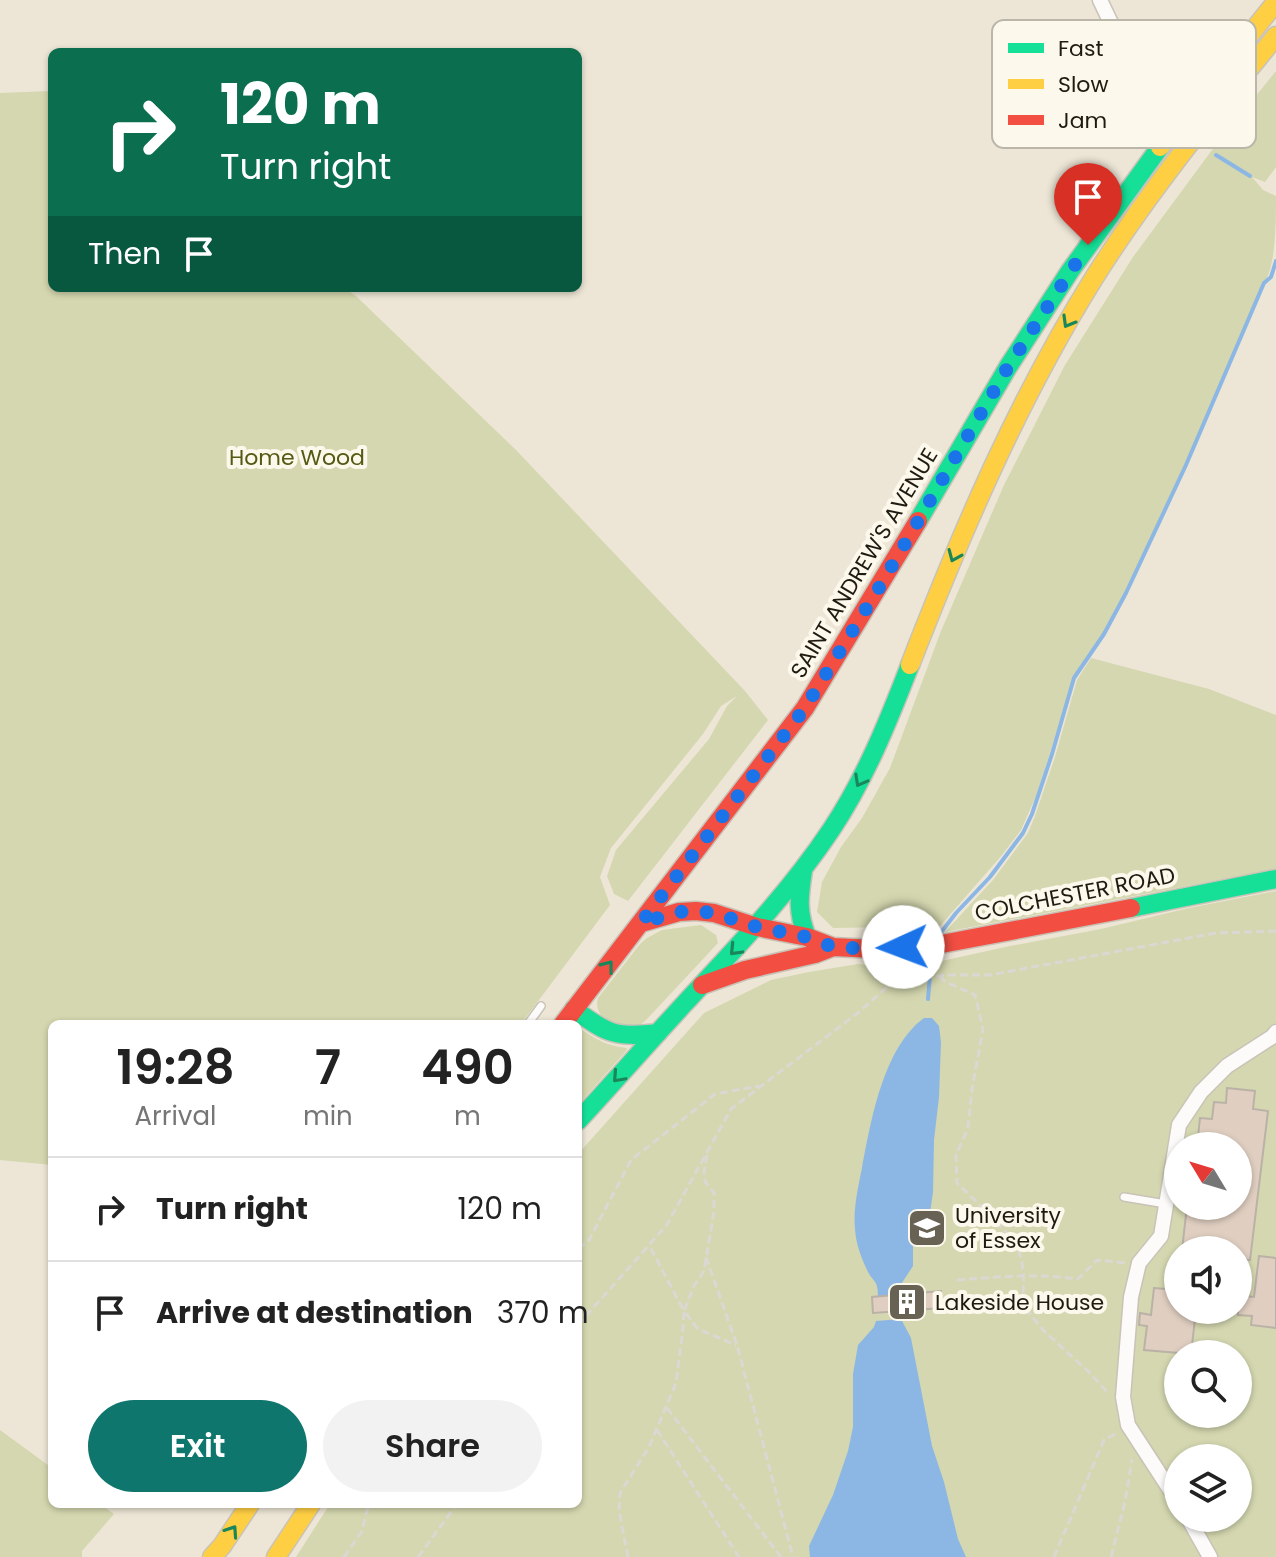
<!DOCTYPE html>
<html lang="en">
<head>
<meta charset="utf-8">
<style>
  body { margin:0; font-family:Poppins,sans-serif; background:#f2f2f2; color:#222; height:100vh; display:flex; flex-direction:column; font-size:30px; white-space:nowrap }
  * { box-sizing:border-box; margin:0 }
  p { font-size:26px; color:#767676 }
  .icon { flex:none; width:44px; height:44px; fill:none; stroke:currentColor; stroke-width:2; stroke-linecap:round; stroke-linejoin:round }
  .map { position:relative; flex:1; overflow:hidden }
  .details { position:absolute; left:48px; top:1020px; width:534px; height:488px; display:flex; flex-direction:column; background:#fff; border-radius:12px; box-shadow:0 2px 6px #0004 }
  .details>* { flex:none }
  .guide { position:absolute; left:48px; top:48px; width:534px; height:244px; border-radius:12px; box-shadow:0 2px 6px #0004; background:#0b6e4f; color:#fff; overflow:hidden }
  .needle { width:52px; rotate:308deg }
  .buttons { position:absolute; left:1164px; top:1132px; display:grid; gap:16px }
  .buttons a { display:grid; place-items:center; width:88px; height:88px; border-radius:50%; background:#fff; box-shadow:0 2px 6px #0004; font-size:40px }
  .pin { position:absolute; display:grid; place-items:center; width:68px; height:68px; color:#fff; margin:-82px -34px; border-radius:50% 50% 50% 0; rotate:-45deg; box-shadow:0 0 8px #0007 }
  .pin .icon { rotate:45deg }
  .me { position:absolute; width:88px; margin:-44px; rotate:268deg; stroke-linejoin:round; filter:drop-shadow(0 0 6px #0008) }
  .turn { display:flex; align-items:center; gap:28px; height:168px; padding:0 40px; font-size:36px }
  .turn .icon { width:104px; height:104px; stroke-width:2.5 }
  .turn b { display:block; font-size:56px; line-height:68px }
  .then { display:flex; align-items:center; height:76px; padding:0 40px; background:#0003; gap:16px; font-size:30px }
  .eta { display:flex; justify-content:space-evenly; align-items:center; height:136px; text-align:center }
  .eta b { font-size:48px; font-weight:600; line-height:56px }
  .action { display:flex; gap:16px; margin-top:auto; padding:16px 40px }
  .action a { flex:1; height:92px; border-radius:48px; background:#0f766e; color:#fff; font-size:32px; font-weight:600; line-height:92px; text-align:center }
  .action a+a { background:#f2f2f2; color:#222 }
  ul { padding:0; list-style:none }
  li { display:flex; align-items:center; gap:24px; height:104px; padding:0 40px; border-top:2px solid #e0e0e0 }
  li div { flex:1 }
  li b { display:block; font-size:30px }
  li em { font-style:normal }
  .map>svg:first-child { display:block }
  .green { fill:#d4d7af; fill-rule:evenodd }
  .water { fill:#8cb7e5 }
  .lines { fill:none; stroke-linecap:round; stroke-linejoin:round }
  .stream { stroke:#8cb7e5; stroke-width:4 }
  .building { fill:#e0cfc1; stroke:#bab1a7; stroke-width:2 }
  .lane-casing { stroke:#c9c3b7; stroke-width:10 }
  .street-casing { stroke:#c9c3b7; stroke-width:17 }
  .fast-casing { stroke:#c9c3b7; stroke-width:21 }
  .slow-casing { stroke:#c9c3b7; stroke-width:21 }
  .jam-casing { stroke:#c9c3b7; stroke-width:21 }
  .path { stroke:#dbd8d3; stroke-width:3; stroke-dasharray:8 4; stroke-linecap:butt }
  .lane { stroke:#fcfbf9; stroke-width:7 }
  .street { stroke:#fcfbf9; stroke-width:14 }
  .fast { stroke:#16e098; stroke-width:18 }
  .slow { stroke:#ffcf43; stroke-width:18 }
  .jam { stroke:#f24e42; stroke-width:18 }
  .oneway { stroke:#1a875b }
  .route { stroke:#1a73e8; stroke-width:14; stroke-dasharray:0 25.2 }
  .labels { text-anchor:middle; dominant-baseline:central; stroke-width:8; stroke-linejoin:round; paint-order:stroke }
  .park-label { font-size:22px; fill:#535b13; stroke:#fdf8ec }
  .street-label { font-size:22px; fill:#201b10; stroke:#fdf8ec }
  .poi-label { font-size:22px; fill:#201b10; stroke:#fdf8ec; text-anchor:start }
  .key { fill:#fdf8ec; stroke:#bbb6aa; stroke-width:2 }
  .key-label { font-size:22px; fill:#201b10 }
</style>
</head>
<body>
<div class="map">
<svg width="1276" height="1557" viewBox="0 0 1276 1557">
  <rect width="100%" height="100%" fill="#ede6d6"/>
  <path class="green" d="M1276 71V167L1265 182 1252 177 1263 190 1276 196C1276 220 1276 266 1264 283L1186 465 1126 593 1104 634 1074 678 1036 796 1021 830 1002 855 940 926 833 928 817 912 822 882 841 847 862 818 890 768 941 631 1004 485 1065 365 1133 257 1212 150Z
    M51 91 52 288H344L356 296 516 450 745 691 768 720 628 901 614 894 607 876 616 850 709 739 727 706 737 696 721 706 703 734 611 848 600 877 610 905 521 1024H52V1165L0 1160V93Z
    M1091 658 1209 689 1276 715V869L945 932 993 880 1028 833 1035 816 1055 757 1077 680Z
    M1276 891V1557H296L330 1504H578V1154L704 1013 771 980 809 972 858 964 880 966 928 964 1010 946 1101 929 1189 908ZM1178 1146H1238V1206H1178ZM1178 1250H1238V1310H1178ZM1178 1354H1238V1414H1178ZM1178 1458H1238V1518H1178Z
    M701 925 716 935 718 943 648 1018C645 1021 642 1024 638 1025 619 1032 592 1019 598 998L640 944 647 938 662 930Z
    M578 1027C594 1038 606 1046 627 1048L626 1051 578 1105Z
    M0 1430 52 1468V1504H100L114 1514 82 1551V1557H0Z"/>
  <path class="water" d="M924 1018H932L939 1026 941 1042 939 1097 934 1140 933 1192 929 1220 915 1235 913 1246V1266L896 1292H889V1297H878C878 1279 874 1284 867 1270 861 1257 856 1244 855 1229 853 1209 858 1188 862 1168 871 1121 883 1048 924 1018Z
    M901 1319 911 1338 932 1446 944 1482 958 1539 966 1557H810L809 1546 833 1495 848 1451 853 1427V1374L858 1345 874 1327 876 1321Z"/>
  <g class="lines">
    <path class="stream" d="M1216 155 1250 176
      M936 939 956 913 990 877 1023 833 1032 814 1052 754 1074 678 1104 634 1126 593 1186 465 1264 283 1271 277 1276 261
      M928 999 930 975"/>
  </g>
  <path class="building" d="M1227 1088 1255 1091 1253 1109 1268 1111 1250 1260 1238 1259V1250H1182L1187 1206H1238V1146H1197L1200 1118 1212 1119 1214 1102 1226 1103Z
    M1259 1256 1276 1258V1328L1251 1325 1252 1316 1238 1315V1295L1254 1297Z
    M1154 1288 1178 1290V1310H1196L1191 1354 1144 1350 1147 1326 1139 1325 1140 1313 1151 1315Z
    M941 1291 942 1308 873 1313 872 1297Z"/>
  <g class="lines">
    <defs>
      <path id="lane" d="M528 1024 541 1006
        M1124 1197 1166 1204"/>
      <path id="street" d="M1100 0 1132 67 1150 97 1174 128
        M1178 1502 1128 1425 1123 1397 1131 1297 1139 1263 1161 1236 1179 1125 1201 1092 1227 1066 1272 1037 1276 1032
        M1188 1518 1210 1557"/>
      <path id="fast" d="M918 521 1008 367 1070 271 1160 147
        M803 871C799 897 797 912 807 937
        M1131 908 1276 879
        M574 1009C607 1034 616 1038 658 1033
        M578 1121C614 1082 649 1042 685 1003 736 948 789 893 831 830 865 779 888 722 910 665"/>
      <path id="slow" d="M1160 147 1276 2
        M910 665C962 531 1018 400 1094 278 1148 192 1212 114 1276 36
        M212 1557 222 1546 250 1504
        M276 1557 311 1504"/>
      <path id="jam" d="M641 923 679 912 696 911 714 913 757 927 807 937 833 947 875 949 931 946 1131 908
        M702 985 745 970 815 954 833 947
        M563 1024 805 708 918 521"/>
    </defs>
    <use href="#lane" class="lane-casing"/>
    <use href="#street" class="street-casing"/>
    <use href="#fast" class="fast-casing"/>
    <use href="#slow" class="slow-casing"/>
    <use href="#jam" class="jam-casing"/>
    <path class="path" d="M940 976 944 981 975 995 983 1029 972 1089 968 1128 956 1155 957 1183C974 1200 1013 1233 1020 1255 1025 1271 1023 1288 1023 1305L1043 1330 1091 1374 1109 1394
      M707 1155 704 1173 705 1181 714 1193V1211L704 1271 694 1286 684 1311 698 1329 736 1345
      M578 1248 588 1242 631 1160 715 1094 759 1086
      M706 1257 737 1345 793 1557
      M957 1280C998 1277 1037 1273 1078 1279L1097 1260 1127 1263
      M578 1325 666 1226 731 1109 859 1012 894 981 947 975H990L1216 933 1276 931
      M667 1408 781 1557
      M657 1430 739 1557
      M344 1557 362 1531 367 1510 370 1504
      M418 1557 457 1504
      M628 1557 619 1511 620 1493 649 1447 676 1383 683 1328 684 1311 649 1245
      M1054 1557 1104 1440 1115 1434
      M1111 1557 1125 1502 1132 1459"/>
    <use href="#lane" class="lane"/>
    <use href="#street" class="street"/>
    <use href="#fast" class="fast"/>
    <use href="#slow" class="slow"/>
    <use href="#jam" class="jam"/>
  </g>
  <defs><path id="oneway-chevron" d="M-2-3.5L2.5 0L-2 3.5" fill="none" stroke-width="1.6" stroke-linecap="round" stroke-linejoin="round" transform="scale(2)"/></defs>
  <g class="oneway">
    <use href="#oneway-chevron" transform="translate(1068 322) rotate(120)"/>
    <use href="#oneway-chevron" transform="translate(954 556) rotate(113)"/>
    <use href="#oneway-chevron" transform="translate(860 781) rotate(119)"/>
    <use href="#oneway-chevron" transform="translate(735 950) rotate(134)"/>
    <use href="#oneway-chevron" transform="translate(608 966) rotate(-52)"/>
    <use href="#oneway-chevron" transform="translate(618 1077) rotate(132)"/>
    <use href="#oneway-chevron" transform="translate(232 1531) rotate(-56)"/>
  </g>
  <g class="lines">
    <path class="route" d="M903 947 875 949 833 947 807 937 757 927 714 913 696 911 679 912 641 923 805 708 882 583 1008 367 1088 245"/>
  </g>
  <defs>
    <symbol id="university-square" viewBox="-11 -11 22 22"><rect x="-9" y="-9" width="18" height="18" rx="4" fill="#686255" stroke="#fdf8ec"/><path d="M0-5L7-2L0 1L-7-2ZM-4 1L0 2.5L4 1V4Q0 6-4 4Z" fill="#fff"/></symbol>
    <symbol id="building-square" viewBox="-11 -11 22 22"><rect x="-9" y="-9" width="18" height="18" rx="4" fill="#686255" stroke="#fdf8ec"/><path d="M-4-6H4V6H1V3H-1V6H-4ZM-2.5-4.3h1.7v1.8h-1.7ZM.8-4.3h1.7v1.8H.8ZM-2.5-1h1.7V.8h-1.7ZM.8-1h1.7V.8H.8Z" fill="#fff"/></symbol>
  </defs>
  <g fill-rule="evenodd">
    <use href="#university-square" x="905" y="1206" width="44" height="44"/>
    <use href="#building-square" x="885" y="1280" width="44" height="44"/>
  </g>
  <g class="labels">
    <g class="park-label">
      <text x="297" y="457">Home Wood</text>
    </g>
    <g class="street-label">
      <text transform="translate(864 563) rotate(-59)">SAINT ANDREW'S AVENUE</text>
      <text transform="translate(1075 894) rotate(-11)">COLCHESTER ROAD</text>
    </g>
    <g class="poi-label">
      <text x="955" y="1215">University<tspan x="955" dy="25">of Essex</tspan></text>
      <text x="935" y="1302">Lakeside House</text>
    </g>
  </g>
  <rect x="992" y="20" width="264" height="128" rx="12" class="key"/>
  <rect x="1008" y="43" width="36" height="10" fill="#16e098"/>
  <rect x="1008" y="79" width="36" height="10" fill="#ffcf43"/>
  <rect x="1008" y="115" width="36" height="10" fill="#f24e42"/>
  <g class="key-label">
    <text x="1058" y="56">Fast</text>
    <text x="1058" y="92">Slow</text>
    <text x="1058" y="128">Jam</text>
  </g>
</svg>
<div class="buttons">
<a><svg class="needle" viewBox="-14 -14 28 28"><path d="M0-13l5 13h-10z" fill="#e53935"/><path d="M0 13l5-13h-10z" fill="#767676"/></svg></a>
<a><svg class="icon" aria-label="sound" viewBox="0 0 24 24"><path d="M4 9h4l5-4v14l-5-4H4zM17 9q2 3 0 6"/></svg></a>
<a><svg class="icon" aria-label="search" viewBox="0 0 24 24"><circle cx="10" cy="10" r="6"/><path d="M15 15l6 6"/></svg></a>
<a><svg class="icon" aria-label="layers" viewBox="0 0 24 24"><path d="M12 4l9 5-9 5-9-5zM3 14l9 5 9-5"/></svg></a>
</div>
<div class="pin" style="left:1088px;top:245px;background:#d93025"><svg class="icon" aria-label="arrive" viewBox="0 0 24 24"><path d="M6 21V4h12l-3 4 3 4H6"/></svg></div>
<svg class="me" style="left:903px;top:947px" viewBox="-20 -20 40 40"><circle r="19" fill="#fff"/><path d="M0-13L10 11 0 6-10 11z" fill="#1a73e8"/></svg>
<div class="guide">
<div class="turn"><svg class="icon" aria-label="right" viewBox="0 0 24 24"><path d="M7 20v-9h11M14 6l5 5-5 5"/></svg><div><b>120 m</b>Turn right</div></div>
<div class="then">Then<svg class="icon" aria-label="arrive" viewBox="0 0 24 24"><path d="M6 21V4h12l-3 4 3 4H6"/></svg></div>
</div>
<section class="details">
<div class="eta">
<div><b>19:28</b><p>Arrival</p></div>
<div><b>7</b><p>min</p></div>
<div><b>490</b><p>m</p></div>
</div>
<ul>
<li><svg class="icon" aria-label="right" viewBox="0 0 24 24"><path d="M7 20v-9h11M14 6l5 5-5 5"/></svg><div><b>Turn right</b></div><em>120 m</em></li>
<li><svg class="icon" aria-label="arrive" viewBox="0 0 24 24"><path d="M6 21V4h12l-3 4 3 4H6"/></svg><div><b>Arrive at destination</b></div><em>370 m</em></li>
</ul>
<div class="action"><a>Exit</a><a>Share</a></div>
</section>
</div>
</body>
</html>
